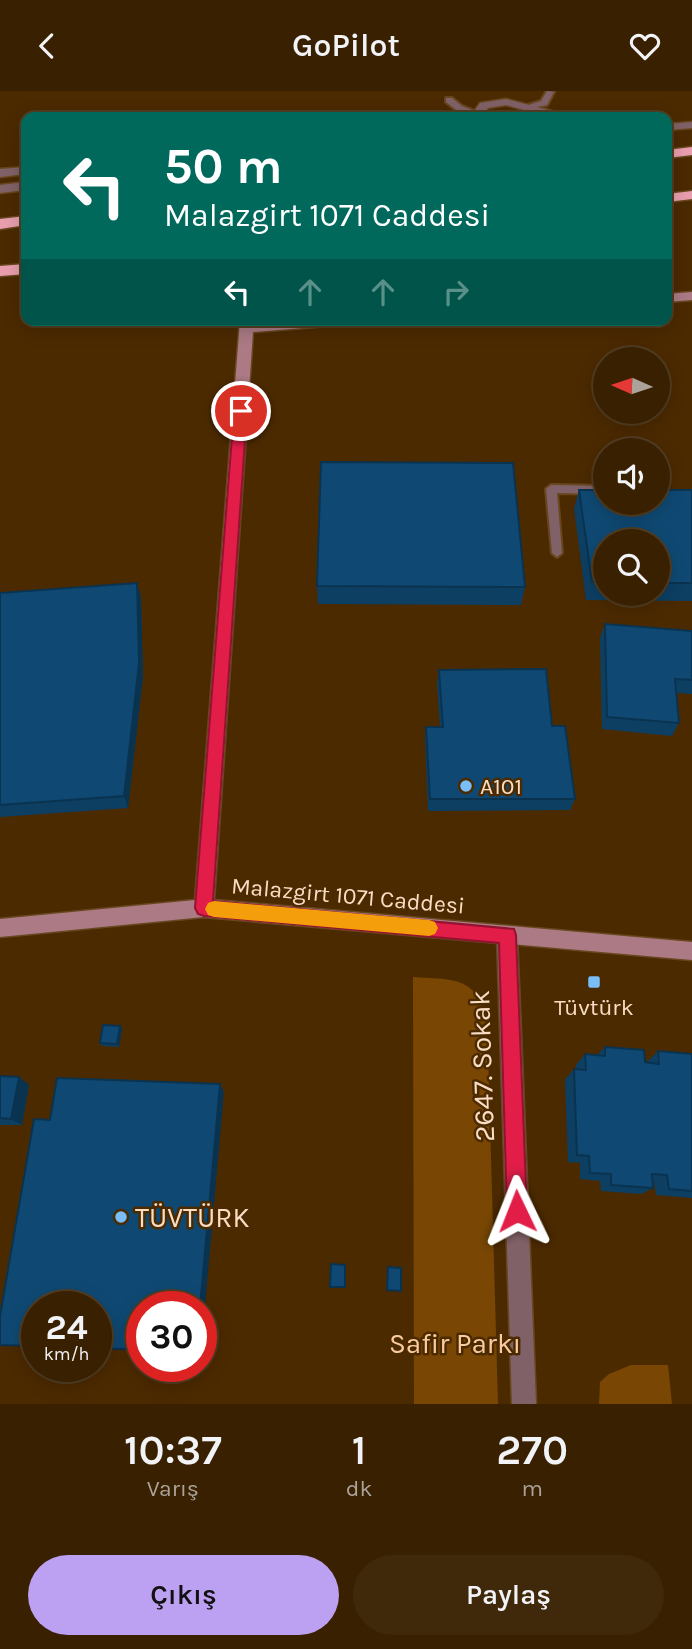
<!DOCTYPE html>
<html lang="tr">
<head>
<meta charset="utf-8">
<style>
  body { margin:0; font-family:Karla,sans-serif; background:#40280a; color:#f1f3f6; height:100vh; display:flex; flex-direction:column; font-size:26px; white-space:nowrap }
  * { box-sizing:border-box; margin:0 }
  p { font-size:23px; color:#aba399 }
  .icon { flex:none; width:38px; height:38px; fill:none; stroke:currentColor; stroke-width:2; stroke-linecap:round; stroke-linejoin:round }
  .map { position:relative; height:1313px; overflow:hidden }
  .drawer { display:flex; flex-direction:column; background:#392000; flex:1 }
  .drawer>* { flex:none }
  .hud { position:absolute; left:21px; top:21px; width:651px; height:214px; border-radius:14px; box-shadow:0 4px 18px #0003,0 0 0 2px #533e22; background:#00695c; color:#fff; overflow:hidden }
  .needle { width:46px; rotate:273deg }
  .tools { position:absolute; left:593px; top:256px; display:grid; gap:14px }
  .tools a { display:grid; place-items:center; width:77px; height:77px; border-radius:50%; background:#392000; box-shadow:0 4px 18px #0003,0 0 0 2px #533e22; font-size:35px }
  .speed { position:absolute; left:21px; top:1200px; display:flex; gap:14px; font-size:35px; font-weight:700; text-align:center }
  .speed>* { display:grid; place-content:center; width:91px; height:91px; border-radius:50%; background:#392000; box-shadow:0 4px 18px #0003,0 0 0 2px #533e22; line-height:1 }
  .speed small { font-size:18px; font-weight:400 }
  .speed .limit { border:10px solid #d22; background:#fff; color:#111 }
  .pin { position:absolute; display:grid; place-items:center; width:60px; height:60px; color:#fff; margin:-30px; border:4px solid #fff; border-radius:50%; box-shadow:0 2px 7px #0007 }
  .me { position:absolute; width:77px; margin:-38px; rotate:358deg; stroke-linejoin:round; filter:drop-shadow(0 0 5px #0008) }
  .turn { display:flex; align-items:center; gap:24px; height:147px; padding:0 28px; font-size:32px }
  .turn .icon { width:91px; height:91px; stroke-width:2.5 }
  .turn b { display:block; font-size:49px; line-height:60px }
  .lanes { display:flex; align-items:center; height:66px; padding:0 28px; background:#0003; justify-content:center; gap:35px; direction:ltr }
  .lanes .off { opacity:.35 }
  .eta { display:flex; justify-content:space-evenly; align-items:center; height:119px; text-align:center }
  .eta b { font-size:42px; font-weight:600; line-height:49px }
  .primary-button { display:flex; gap:14px; margin-top:auto; padding:14px 28px }
  .primary-button a { flex:1; height:80px; border-radius:42px; background:#bca0f2; color:#111; font-size:28px; font-weight:600; line-height:80px; text-align:center }
  .primary-button a+a { background:#40280a; color:#f1f3f6 }
  header { display:flex; justify-content:space-between; align-items:center; height:91px; padding:0 28px; background:#392000; font-size:32px; font-weight:600 }
  .map>svg:first-child { display:block }
  .green { fill:#794703 }
  .lines { fill:none; stroke-linecap:round; stroke-linejoin:round }
  .lane-casing { stroke:#68471f; stroke-width:4 }
  .street-casing { stroke:#68471f; stroke-width:3 }
  .secondary-casing { stroke:#68471f; stroke-width:3 }
  .highway-casing { stroke:#68471f; stroke-width:3 }
  .lane { fill:#806167; fill-rule:evenodd }
  .street { fill:#806167; fill-rule:evenodd }
  .secondary { fill:#ab7a84; fill-rule:evenodd }
  .highway { fill:#e89eae; fill-rule:evenodd }
  .wall { fill:#0d3f63; fill-rule:evenodd }
  .shaded-wall { fill:#0a3350 }
  .building { fill:#0f4973; stroke:#0a3350; stroke-width:2 }
  .route { fill:#e11d48; stroke:#92132f; stroke-width:2 }
  .slow { fill:#f59e0b }
  .poi-dot { fill:#7abef8; stroke:#4c2a00; stroke-width:2.5 }
  .labels { text-anchor:middle; dominant-baseline:central; stroke-width:5; stroke-linejoin:round; paint-order:stroke }
  .poi-label { font-size:23px; fill:#f9ddc4; stroke:#4c2a00; text-anchor:start }
  .street-label { font-size:23px; fill:#f9ddc4; stroke:#4c2a00 }
  .near-street-label { font-size:28px; fill:#f9ddc4; stroke:#4c2a00 }
  .near-poi-label { font-size:28px; fill:#f9ddc4; stroke:#4c2a00; text-anchor:start }
  .near-park-label { font-size:28px; fill:#facb9e; stroke:#4c2a00 }
</style>
</head>
<body>
<header><svg class="icon" aria-label="back" viewBox="0 0 24 24"><path d="M15 5l-7 7 7 7"/></svg>GoPilot<svg class="icon" aria-label="heart" viewBox="0 0 24 24"><path d="M12 20l-8-8c-3-5 5-10 8-4 3-6 11-1 8 4z"/></svg></header>
<div class="map">
<svg width="692" height="1313" viewBox="0 0 692 1313">
  <rect width="100%" height="100%" fill="#4c2a00"/>
  <path class="green" d="M413 886C452 889 474 884 487 926L498 1313H414Z
    M631 1274H668L672 1313H599L600 1291 609 1283Z"/>
  <g class="lines">
    <defs>
      <path id="lane" d="M547 0 554 1 547 14 525 19V15L541 10Z
        M446 7H452L462 15 480 22 476 24 456 19 446 11Z
        M551 394 606 395V403L557 402 562 462 557 466 552 462 546 398Z"/>
      <path id="street" d="M506 8 575 26H529L524 19 506 14 488 17 481 26H470L480 12Z
        M692 31V37L667 39V33Z
        M26 76V83L0 86V78Z
        M26 91V99L0 102V94Z
        M507 835 514 837 517 844 536 1313H512L497 844 500 837Z"/>
      <path id="secondary" d="M692 201V209L667 211V203Z
        M240 229H254L253 232 358 229 352 233 253 241 214 809 692 851V869L204 826 0 846V828L195 809Z"/>
      <path id="highway" d="M692 56V64L667 67V59Z
        M692 100V108L667 111V103Z
        M26 125V134L0 138V128Z
        M26 173V183L0 185V175Z"/>
    </defs>
    <use href="#lane" class="lane-casing"/>
    <use href="#street" class="street-casing"/>
    <use href="#secondary" class="secondary-casing"/>
    <use href="#highway" class="highway-casing"/>
    <use href="#lane" class="lane"/>
    <use href="#street" class="street"/>
    <use href="#secondary" class="secondary"/>
    <use href="#highway" class="highway"/>
  </g>
  <path class="wall" d="M579 399H692V510L586 509 574 418ZM606 450H658V502H606Z
    M317 495 525 496 521 514 318 513Z
    M0 502 141 506 143 586 128 717 0 726Z
    M605 533 692 540V603L676 602 679 632 672 645 602 638 600 547Z
    M439 579 552 635 575 708 570 719 428 720 425 649 426 636H440L437 592Z
    M120 935 122 938 119 956 102 955 100 952Z
    M605 956 646 972 658 960 692 963V1107L656 1104 654 1091H653V1097L641 1103 601 1100 600 1090 580 1088V1072L568 1071 565 989 574 978H576V974L585 963 597 964Z
    M0 985 19 986 29 994 22 1034H0Z"/>
  <path class="shaded-wall" d="M137 492 141 506 143 586 128 717 124 705Z
    M120 935 122 938 119 956 117 953Z
    M19 986 29 994 22 1034 11 1028Z
    M220 993 224 1001 201 1261V1216H200Z"/>
  <path class="building" d="M321 371 513 372 525 496 317 495Z
    M579 399H606V411H658V399H692V492H658V450H606V491H592Z
    M137 492 139 572 124 705 0 714V502Z
    M605 533 692 540V589L675 588 679 632 607 626Z
    M546 578 552 635H565L575 708H430L426 636H443L439 579Z
    M103 934 120 935 117 953 100 952Z
    M605 956 644 959 645 971 659 973 658 960 692 963V1100L669 1098 667 1084 652 1083 653 1097 611 1094V1083L590 1082 589 1065 577 1064 574 978 586 979 585 963 605 965Z
    M0 985 19 986 11 1028 0 1027Z
    M57 987 220 993 200 1216H142V1259L96 1257V1216H37V1255L0 1254V1225L34 1028 50 1029Z
    M331 1173 345 1174V1196H330Z
    M388 1176 401 1177V1200L387 1199Z"/>
  <path class="route" d="M241 315 247 320 213 810 514 838 516 844 527 1120 524 1127 517 1130 510 1127 507 1120 499 852 204 825 198 823 195 817 234 320Z"/>
  <path class="slow" d="M214 810 429 829 435 831 438 837 435 843 429 845 214 826 208 824 205 818 208 812Z"/>
  <g class="poi-dot">
    <circle cx="466" cy="695" r="7"/>
    <rect x="587" y="884" width="14" height="14" rx="3.5"/>
    <circle cx="121" cy="1126" r="7"/>
  </g>
  <g class="labels">
    <g class="poi-label">
      <text x="480" y="695">A101</text>
      <text x="594" y="916" text-anchor="middle">Tüvtürk</text>
    </g>
    <g class="street-label">
      <text transform="translate(348 805) rotate(5)">Malazgirt 1071 Caddesi</text>
    </g>
    <g class="near-street-label">
      <text transform="translate(482 975) rotate(-92)">2647. Sokak</text>
    </g>
    <g class="near-poi-label">
      <text x="135" y="1126">TÜVTÜRK</text>
    </g>
    <g class="near-park-label">
      <text x="455" y="1252">Safir Parkı</text>
    </g>
  </g>
</svg>
<div class="tools">
<a><svg class="needle" viewBox="-14 -14 28 28"><path d="M0-13l5 13h-10z" fill="#e53935"/><path d="M0 13l5-13h-10z" fill="#aba399"/></svg></a>
<a><svg class="icon" aria-label="sound" viewBox="0 0 24 24"><path d="M4 9h4l5-4v14l-5-4H4zM17 9q2 3 0 6"/></svg></a>
<a><svg class="icon" aria-label="search" viewBox="0 0 24 24"><circle cx="10" cy="10" r="6"/><path d="M15 15l6 6"/></svg></a>
</div>
<div class="speed"><div>24<small>km/h</small></div><div class="limit">30</div></div>
<div class="pin" style="left:241px;top:320px;background:#d93025"><svg class="icon" aria-label="arrive" viewBox="0 0 24 24"><path d="M6 21V4h12l-3 4 3 4H6"/></svg></div>
<svg class="me" style="left:517px;top:1120px" viewBox="-20 -20 40 40"><path d="M0-17L14 15 0 8-14 15z" fill="#e11d48" stroke="#fff" stroke-width="4"/></svg>
<div class="hud">
<div class="turn"><svg class="icon" aria-label="left" viewBox="0 0 24 24"><path d="M17 20v-9H6M10 6l-5 5 5 5"/></svg><div><b>50 m</b>Malazgirt 1071 Caddesi</div></div>
<div class="lanes"><svg class="icon" aria-label="left" viewBox="0 0 24 24"><path d="M17 20v-9H6M10 6l-5 5 5 5"/></svg><svg class="icon off" aria-label="ahead" viewBox="0 0 24 24"><path d="M12 20V5M6 11l6-6 6 6"/></svg><svg class="icon off" aria-label="ahead" viewBox="0 0 24 24"><path d="M12 20V5M6 11l6-6 6 6"/></svg><svg class="icon off" aria-label="right" viewBox="0 0 24 24"><path d="M7 20v-9h11M14 6l5 5-5 5"/></svg></div>
</div>
</div>
<section class="drawer">
<div class="eta">
<div><b>10:37</b><p>Varış</p></div>
<div><b>1</b><p>dk</p></div>
<div><b>270</b><p>m</p></div>
</div>
<div class="primary-button"><a>Çıkış</a><a>Paylaş</a></div>
</section>
</body>
</html>
